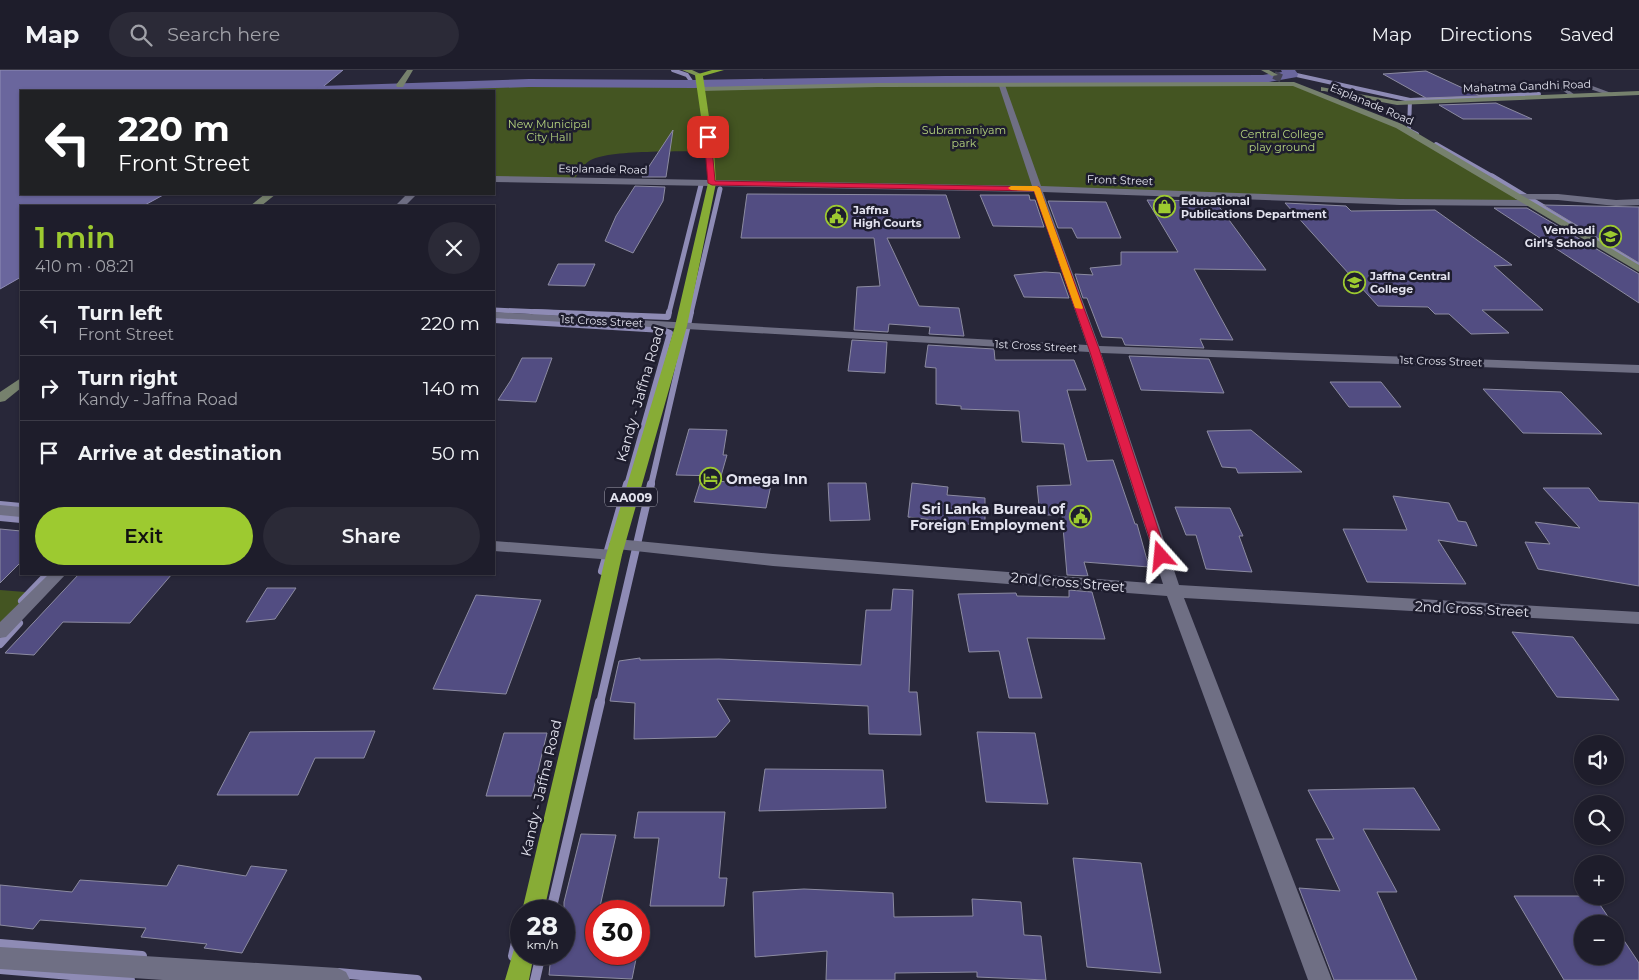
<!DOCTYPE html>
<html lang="en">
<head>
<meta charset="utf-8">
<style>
  body { margin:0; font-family:Montserrat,sans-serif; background:#2b2a37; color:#f1f3f6; height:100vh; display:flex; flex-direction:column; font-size:19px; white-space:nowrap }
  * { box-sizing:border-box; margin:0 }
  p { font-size:16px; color:#a1a2a9 }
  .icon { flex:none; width:28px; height:28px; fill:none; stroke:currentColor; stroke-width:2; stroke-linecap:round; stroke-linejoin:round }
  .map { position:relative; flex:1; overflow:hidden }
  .panel { position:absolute; left:20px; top:135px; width:475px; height:370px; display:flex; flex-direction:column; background:#1e1d2b; border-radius:0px; box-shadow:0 1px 4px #0004,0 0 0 1px #3c3b47 }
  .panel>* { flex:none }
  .banner { position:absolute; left:20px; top:20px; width:475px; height:105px; border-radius:0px; box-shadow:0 1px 4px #0004,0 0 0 1px #3c3b47; background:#202124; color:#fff; overflow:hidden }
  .fabs { position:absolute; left:1574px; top:665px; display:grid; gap:10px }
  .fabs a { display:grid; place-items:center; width:50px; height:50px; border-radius:50%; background:#1e1d2b; box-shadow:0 1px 4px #0004,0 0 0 1px #3c3b47; font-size:25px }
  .speed { position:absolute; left:510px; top:830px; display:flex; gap:10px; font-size:25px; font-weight:700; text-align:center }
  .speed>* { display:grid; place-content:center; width:65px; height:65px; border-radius:50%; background:#1e1d2b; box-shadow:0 1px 4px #0004,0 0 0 1px #3c3b47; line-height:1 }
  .speed small { font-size:12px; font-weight:400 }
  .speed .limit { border:8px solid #d22; background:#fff; color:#111 }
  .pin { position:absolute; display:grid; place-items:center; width:42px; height:42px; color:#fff; margin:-21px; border-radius:10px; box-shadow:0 2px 8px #0006 }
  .me { position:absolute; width:55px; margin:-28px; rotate:342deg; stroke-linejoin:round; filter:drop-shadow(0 0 4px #0008) }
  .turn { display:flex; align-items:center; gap:18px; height:105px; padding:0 15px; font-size:22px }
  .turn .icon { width:65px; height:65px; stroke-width:2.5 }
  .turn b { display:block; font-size:35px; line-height:42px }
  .round { display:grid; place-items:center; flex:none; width:52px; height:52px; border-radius:26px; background:#2b2a37 }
  .overview { display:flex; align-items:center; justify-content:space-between; height:85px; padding:0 15px }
  h1 { font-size:30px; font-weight:600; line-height:38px; color:#9dca30 }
  .action { display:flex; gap:10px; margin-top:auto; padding:10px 15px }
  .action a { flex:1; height:58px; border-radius:30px; background:#9dca30; color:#111; font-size:20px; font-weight:600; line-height:58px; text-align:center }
  .action a+a { background:#2b2a37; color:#f1f3f6 }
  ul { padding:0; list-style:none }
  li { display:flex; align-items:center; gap:15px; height:65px; padding:0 15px; border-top:1px solid #3c3b47 }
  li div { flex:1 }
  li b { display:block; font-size:19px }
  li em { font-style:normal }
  header { display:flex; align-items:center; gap:30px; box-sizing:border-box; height:70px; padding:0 25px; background:#1e1d2b; border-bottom:1px solid #3c3b47 }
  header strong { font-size:24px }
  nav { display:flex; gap:28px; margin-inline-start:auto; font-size:18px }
  .search { width:350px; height:45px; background:#2b2a37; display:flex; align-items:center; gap:12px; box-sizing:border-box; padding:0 18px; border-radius:28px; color:#a1a2a9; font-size:19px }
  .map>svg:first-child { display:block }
  .green { fill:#452 }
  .water { fill:#6a669d; stroke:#8e8bb5 }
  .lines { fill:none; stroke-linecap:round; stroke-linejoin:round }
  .stream-far4 { stroke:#8e8bb5; stroke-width:4 }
  .stream-far3 { stroke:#8e8bb5; stroke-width:5 }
  .stream-far2 { stroke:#8e8bb5; stroke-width:6 }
  .stream-far1 { stroke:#8e8bb5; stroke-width:8 }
  .stream { stroke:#8e8bb5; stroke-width:10 }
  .canal { fill:#6a669d; fill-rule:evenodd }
  .building { fill:#524d82; stroke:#8c8ba1 }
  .secondary-tunnel { stroke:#444354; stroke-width:8; stroke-dasharray:8 4; stroke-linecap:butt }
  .lane { fill:#6f6f84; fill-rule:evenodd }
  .street { fill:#6f6f84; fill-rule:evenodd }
  .secondary { fill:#76816d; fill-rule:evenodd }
  .primary { fill:#7d9455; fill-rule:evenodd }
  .highway { fill:#87ac36; fill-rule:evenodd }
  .route { fill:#e11d48; stroke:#92132f }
  .slow { fill:#f59e0b }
  .labels { text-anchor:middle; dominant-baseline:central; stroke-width:5; stroke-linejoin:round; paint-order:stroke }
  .far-street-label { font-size:11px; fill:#e2e2ee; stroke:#1e1d2e }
  .far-park-label { font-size:11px; fill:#b5d37e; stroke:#1e1d2e }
  .far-poi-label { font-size:11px; font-weight:bold; fill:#e2e2ee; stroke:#1e1d2e; text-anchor:start }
  .shield { fill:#1e1d2e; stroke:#a7a7b4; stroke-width:1 }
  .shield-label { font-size:12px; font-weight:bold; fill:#e2e2ee }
  .street-label { font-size:14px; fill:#e2e2ee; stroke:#1e1d2e }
  .poi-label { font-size:14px; font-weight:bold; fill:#e2e2ee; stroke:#1e1d2e; text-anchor:start }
</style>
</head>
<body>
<header>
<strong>Map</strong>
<div class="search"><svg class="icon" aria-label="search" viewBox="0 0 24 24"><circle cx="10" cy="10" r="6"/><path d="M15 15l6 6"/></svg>Search here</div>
<nav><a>Map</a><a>Directions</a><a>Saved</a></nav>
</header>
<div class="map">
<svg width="1639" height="910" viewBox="0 0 1639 910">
  <rect width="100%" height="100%" fill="#282739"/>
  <path class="green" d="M594 10 699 11 701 19 878 15 1294 14 1399 56 1528 133 1037 119 712 113 710 81C685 82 607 79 589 91 583 95 578 104 574 110L494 109V21H394L401 14Z
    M0 520 38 523 0 562Z"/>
  <path class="water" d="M0 0H343L318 21H21V124H165L143 136H21V207L0 219Z"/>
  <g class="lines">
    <path class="stream-far4" d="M673 0 687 5 693 14
      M1292 4 1410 30 1539 24
      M1410 30 1409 60 1417 64
      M1436 74 1494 107"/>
    <path class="stream-far3" d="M1492 106 1639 194
      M494 240 565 243
      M669 243 701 115
      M691 243 720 119"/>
    <path class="stream-far2" d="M534 242 668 247 669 242
      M494 250 663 260 670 263 627 415
      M651 415 691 242"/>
    <path class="stream-far1" d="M0 435 21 437
      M0 447 21 449
      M602 501 627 414
      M22 531 48 504
      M0 574 19 553
      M600 633 651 414"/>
    <path class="stream" d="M551 841 600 632
      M0 874 142 886
      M513 886 521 850
      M0 899 130 910
      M338 903 417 910
      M535 910 541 884"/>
    <path class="canal" d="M1281 0H1295L1298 4 1297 7 1263 13 945 14 693 18 529 17 403 21 314 20 321 16 529 9 693 10 945 6 1263 5 1282 2Z"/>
  </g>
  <path class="building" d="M1426 1 1480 26 1426 28 1383 4Z
    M1496 33 1532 49H1463L1439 35Z
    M673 60 666 107H642Z
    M635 116 665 117 663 131 633 183 605 171 616 146Z
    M747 124 946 125 960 168H887L919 236 959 238 964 266 929 264 930 257 889 254 888 262 854 260 857 217 880 216 874 168H741Z
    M980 125H1029L1030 130H1035L1044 157 993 156Z
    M1147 130 1215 131 1266 200 1194 199 1233 270 1200 269 1204 278 1125 275 1122 268 1102 267 1087 228H1083L1075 204 1093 205 1090 198 1121 195V182H1178Z
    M1048 131 1106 132 1121 168H1077L1072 158H1058Z
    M1285 133 1346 136 1351 141 1435 140 1512 195 1494 196 1543 240H1482L1509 263 1471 264 1449 244H1435L1428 237 1378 236Z
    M1543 135 1639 137V193Z
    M1494 138H1527L1639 204V233Z
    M558 194H595L585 216 548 215Z
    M1045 202 1060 203 1069 228 1024 227 1014 205Z
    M852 270 887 272 885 303 848 301Z
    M928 275 994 279 995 290H1074L1086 320H1067L1087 391 1113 390 1135 454H1137L1149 497 1084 492 1088 506 1067 505 1062 445H1040L1037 416 1071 415 1064 374 1022 372 1019 341 961 339V336L936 334V298L925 297Z
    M1129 286 1209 289 1224 323 1141 320Z
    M522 288H552L536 332 498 330 511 310Z
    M1330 312H1381L1401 337H1349Z
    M1483 319 1561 322 1602 364 1523 363Z
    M689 359 727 360 723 385H727L721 406 676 405Z
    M1251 360 1302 402 1238 403 1236 398 1222 397 1207 361Z
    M701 410 771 415 766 438 694 432Z
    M828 413H866L870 450 830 451Z
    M912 413 948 417 947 425 985 428V456L908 447Z
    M1543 418H1589L1599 431 1639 433V516L1538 499 1525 472 1550 474 1535 452 1580 458Z
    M1393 426 1449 433 1458 451 1466 452 1477 476 1438 470 1466 514 1367 512 1343 459 1407 460Z
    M1175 437 1230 438 1243 466H1239L1252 502 1206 499 1196 465H1186Z
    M0 459 21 461V492L0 513Z
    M79 504H172L130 553 63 552 34 585 5 583Z
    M267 518H296L275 549 246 552Z
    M893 519 913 520 909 622H917L921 665 869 664 868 636 717 629 730 651 716 667 634 669 635 633 610 631 619 591 640 588V590L719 589 861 595 866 540H891Z
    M1069 520 1092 522 1105 569 1027 568 1042 628H1009L999 581 969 582 958 524 1016 523 1017 526 1069 527Z
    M476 525 541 530 506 624 433 619Z
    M1512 562 1573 567 1619 630 1557 627Z
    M375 661 364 688H315L298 725H217L250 662Z
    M977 662 1035 663 1048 734 986 732Z
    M504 663H547L532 726H486Z
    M765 699 883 700 886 738 759 741Z
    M1414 718 1440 760 1363 759 1397 822H1377L1417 910H1334L1299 818 1340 821 1316 769H1334L1308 720Z
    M638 742H725L719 808H727L724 836H650L659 768H634Z
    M581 764 616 765 599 841H596V884H637L632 909 549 905 551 884H564V832Z
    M1073 788 1141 793 1161 903 1087 897Z
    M178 795 246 806 251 796 287 800 242 883 204 878 207 874 141 867 146 858 40 850 33 859 0 855V815L72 822 80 810 167 816Z
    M804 819 893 823 894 847 973 846 972 829 1021 832 1024 865 1041 866 1046 910 977 907V902L895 903V910H826L827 881 755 887 753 822Z
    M1514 826H1594L1613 854H1582V886H1615V857L1639 893V910H1564Z"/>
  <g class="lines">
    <path class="secondary-tunnel" d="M1274 5 1283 9"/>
    <path class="lane" d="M1569 14H1587L1614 24 1611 26 1587 18 1567 19 1575 25 1572 27 1559 18Z"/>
    <path class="street" d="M998 13 1005 15 1041 116 1400 129 1528 130 1533 133 1528 136 1400 135 1043 122 1099 276 1639 295V303L1101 283 1179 515 1639 542V554L1184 528 1332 910H1308L1167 526 773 496 617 479 612 478 609 474 612 470 617 469 773 484 1163 514 1089 282 494 248V242L1087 275 1034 122 494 112V106L1032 116Z
      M407 124H417L405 136H395Z
      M1518 124H1558L1616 130 1639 129V135L1616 136 1558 130 1515 129V125Z
      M0 435 21 437V447L0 445Z
      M494 471 614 480 619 481 622 485 619 489 614 490 494 481Z
      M49 504H66L6 567 0 568V552Z
      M0 877 338 898 346 902 350 910H163L0 899Z"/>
    <path class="secondary" d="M407 0H413L403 17H397L396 15Z
      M1261 0H1269L1278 5 1272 6Z
      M1294 12 1402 54 1639 195V202L1396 58 1293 16 878 17 701 21 697 19 701 17 878 13Z
      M1321 17 1397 31 1639 21V25L1397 35 1324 21H1321Z
      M265 124H276L261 136H250Z
      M21 308V318L5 331 0 332V322Z"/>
    <path class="primary" d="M682 0H692L703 5 699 7Z"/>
    <path class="highway" d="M712 0H724L703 6 714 81 716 113 687 256 622 485 544 841H522L606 485 675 256 708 113 706 81 695 5Z
      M521 873V884H534L529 910H505L515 876Z"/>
  </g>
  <path class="route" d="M708 65 711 67 715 111 1039 117 1099 279 1167 486 1165 488 1161 490 1155 486 1089 279 1034 121 712 115 708 113 704 67Z"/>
  <path class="slow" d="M1037 116 1040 118 1083 238 1082 239 1075 238 1034 121 1011 120 1008 118 1011 116Z"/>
  <defs>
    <symbol id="shop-ring" viewBox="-11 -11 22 22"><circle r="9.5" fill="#1e1d2e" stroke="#9dca30" stroke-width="1.5"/><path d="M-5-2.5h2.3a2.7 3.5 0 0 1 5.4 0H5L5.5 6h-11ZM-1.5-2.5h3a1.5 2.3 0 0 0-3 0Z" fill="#9dca30"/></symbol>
    <symbol id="civic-ring" viewBox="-11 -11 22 22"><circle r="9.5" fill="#1e1d2e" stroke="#9dca30" stroke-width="1.5"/><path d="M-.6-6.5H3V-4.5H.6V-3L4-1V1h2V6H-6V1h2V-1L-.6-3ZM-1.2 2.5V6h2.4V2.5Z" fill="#9dca30"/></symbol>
    <symbol id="school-ring" viewBox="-11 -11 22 22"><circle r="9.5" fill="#1e1d2e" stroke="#9dca30" stroke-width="1.5"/><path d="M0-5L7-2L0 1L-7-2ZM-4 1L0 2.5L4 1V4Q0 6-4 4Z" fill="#9dca30"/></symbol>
    <symbol id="hotel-ring" viewBox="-11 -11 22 22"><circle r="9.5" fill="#1e1d2e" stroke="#9dca30" stroke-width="1.5"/><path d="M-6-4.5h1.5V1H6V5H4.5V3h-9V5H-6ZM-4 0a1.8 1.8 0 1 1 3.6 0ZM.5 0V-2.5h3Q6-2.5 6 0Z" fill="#9dca30"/></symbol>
  </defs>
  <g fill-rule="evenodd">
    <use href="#shop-ring" x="1152" y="124" width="25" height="25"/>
    <use href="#civic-ring" x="824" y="134" width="25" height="25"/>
    <use href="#school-ring" x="1598" y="154" width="25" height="25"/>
    <use href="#school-ring" x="1342" y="200" width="25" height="25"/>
    <use href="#hotel-ring" x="698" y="396" width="25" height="25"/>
    <use href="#civic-ring" x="1068" y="434" width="25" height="25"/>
  </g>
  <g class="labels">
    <g class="far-street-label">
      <text transform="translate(1527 16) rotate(-2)">Mahatma Gandhi Road</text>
      <text transform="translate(1372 34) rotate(23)">Esplanade Road</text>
      <text transform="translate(603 99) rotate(1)">Esplanade Road</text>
      <text transform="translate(1120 110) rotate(2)">Front Street</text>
      <text transform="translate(602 251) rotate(3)">1st Cross Street</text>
      <text transform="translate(1036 276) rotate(3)">1st Cross Street</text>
      <text transform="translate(1441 291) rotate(2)">1st Cross Street</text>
    </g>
    <g class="far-park-label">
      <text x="549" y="54">New Municipal<tspan x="549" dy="13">City Hall</tspan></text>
      <text x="964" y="60">Subramaniyam<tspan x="964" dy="13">park</tspan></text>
      <text x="1282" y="64">Central College<tspan x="1282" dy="13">play ground</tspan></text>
    </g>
    <g class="far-poi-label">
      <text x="1181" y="131">Educational<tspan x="1181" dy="13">Publications Department</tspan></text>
      <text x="853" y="140">Jaffna<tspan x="853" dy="13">High Courts</tspan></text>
      <text x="1595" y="160" text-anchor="end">Vembadi<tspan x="1595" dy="13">Girl's School</tspan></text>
      <text x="1370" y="206">Jaffna Central<tspan x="1370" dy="13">College</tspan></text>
    </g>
    <rect class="shield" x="605" y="417.5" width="52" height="19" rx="4"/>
    <g class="shield-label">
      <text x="631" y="427">AA009</text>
    </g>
    <g class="street-label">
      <text transform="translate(640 324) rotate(-74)">Kandy - Jaffna Road</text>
      <text transform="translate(1068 512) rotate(5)">2nd Cross Street</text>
      <text transform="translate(1472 539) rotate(3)">2nd Cross Street</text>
      <text transform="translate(541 718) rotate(-77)">Kandy - Jaffna Road</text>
    </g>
    <g class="poi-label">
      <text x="726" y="409">Omega Inn</text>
      <text x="1065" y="439" text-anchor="end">Sri Lanka Bureau of<tspan x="1065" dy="16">Foreign Employment</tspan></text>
    </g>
  </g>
</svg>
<div class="fabs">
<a><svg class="icon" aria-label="sound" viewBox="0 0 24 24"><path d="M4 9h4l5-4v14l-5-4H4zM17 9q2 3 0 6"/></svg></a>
<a><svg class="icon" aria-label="search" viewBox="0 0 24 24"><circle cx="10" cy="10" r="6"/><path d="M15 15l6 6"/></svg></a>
<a>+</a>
<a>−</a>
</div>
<div class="speed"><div>28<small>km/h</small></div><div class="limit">30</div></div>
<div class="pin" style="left:708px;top:67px;background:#d93025"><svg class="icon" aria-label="arrive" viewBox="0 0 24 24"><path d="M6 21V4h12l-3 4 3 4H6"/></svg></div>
<svg class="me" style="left:1161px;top:486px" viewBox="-20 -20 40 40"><path d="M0-17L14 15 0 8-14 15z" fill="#e11d48" stroke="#fff" stroke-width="4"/></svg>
<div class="banner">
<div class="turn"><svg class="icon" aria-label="left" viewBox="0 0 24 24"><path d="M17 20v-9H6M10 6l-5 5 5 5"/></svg><div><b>220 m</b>Front Street</div></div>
</div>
<section class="panel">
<div class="overview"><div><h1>1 min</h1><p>410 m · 08:21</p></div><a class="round"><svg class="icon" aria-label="close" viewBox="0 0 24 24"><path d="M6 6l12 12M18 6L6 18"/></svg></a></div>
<ul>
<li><svg class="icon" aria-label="left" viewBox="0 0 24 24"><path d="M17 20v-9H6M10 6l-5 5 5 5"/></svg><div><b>Turn left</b><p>Front Street</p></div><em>220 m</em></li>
<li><svg class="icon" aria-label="right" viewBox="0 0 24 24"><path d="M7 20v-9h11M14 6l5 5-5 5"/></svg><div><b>Turn right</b><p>Kandy - Jaffna Road</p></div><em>140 m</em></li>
<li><svg class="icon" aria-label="arrive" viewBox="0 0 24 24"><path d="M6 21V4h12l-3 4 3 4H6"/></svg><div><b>Arrive at destination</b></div><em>50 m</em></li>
</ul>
<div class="action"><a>Exit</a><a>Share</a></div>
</section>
</div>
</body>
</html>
